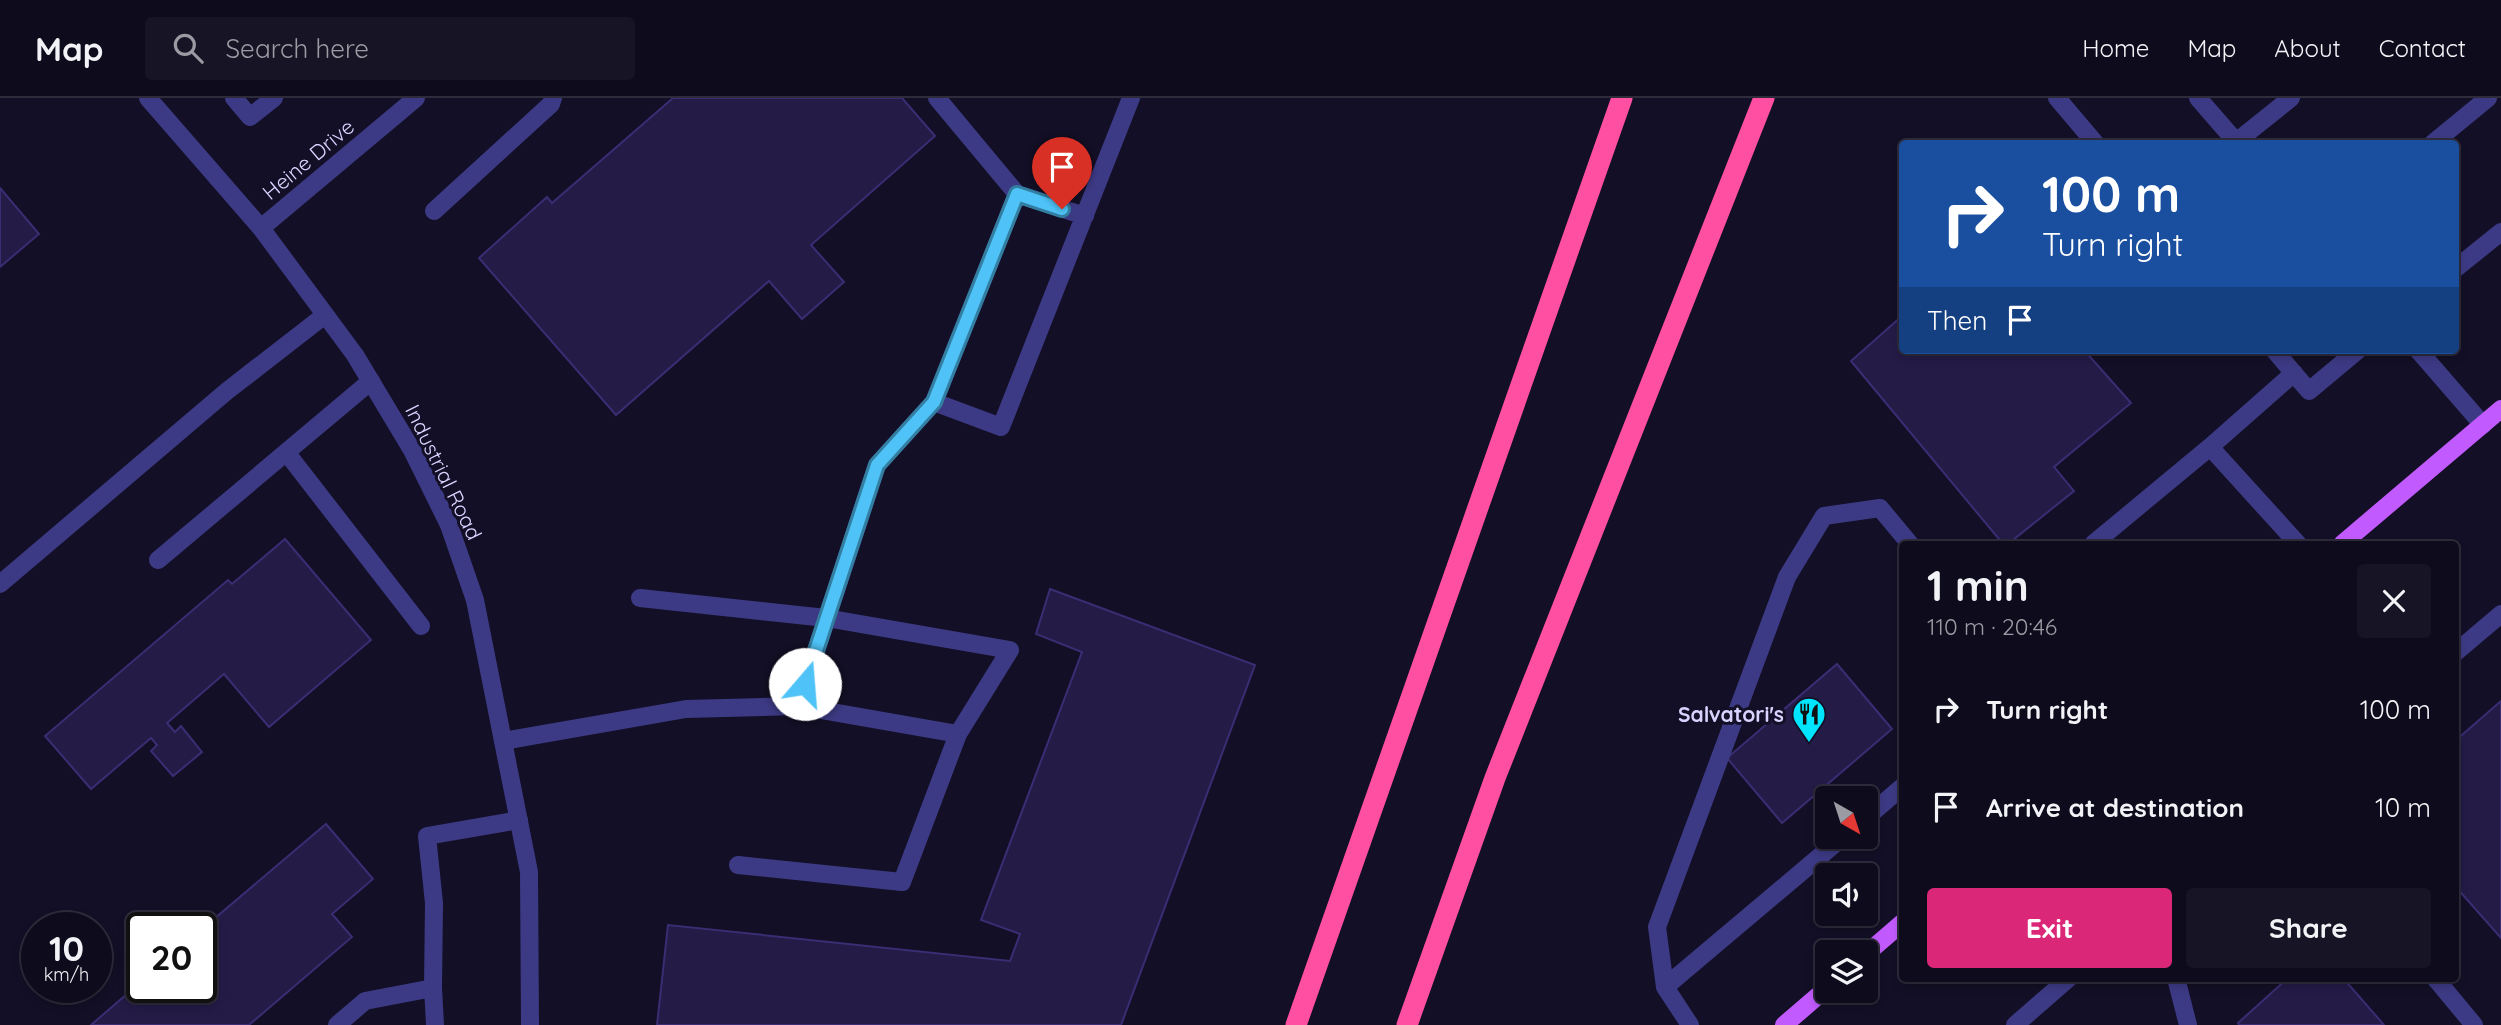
<!DOCTYPE html>
<html lang="en">
<head>
<meta charset="utf-8">
<style>
  body { margin:0; font-family:Quicksand,sans-serif; background:#171425; color:#f1f3f6; height:100vh; display:flex; flex-direction:column; font-size:26px; white-space:nowrap }
  * { box-sizing:border-box; margin:0 }
  p { font-size:23px; color:#9b9ba3 }
  .icon { flex:none; width:38px; height:38px; fill:none; stroke:currentColor; stroke-width:2; stroke-linecap:round; stroke-linejoin:round }
  .map { position:relative; flex:1; overflow:hidden }
  .side { position:absolute; left:1899px; top:443px; width:560px; height:441px; display:flex; flex-direction:column; background:#0e0b1c; border-radius:7px; box-shadow:0 4px 10px #0003,0 0 0 2px #2e2b3b }
  .side>* { flex:none }
  .banner { position:absolute; left:1899px; top:42px; width:560px; height:214px; border-radius:7px; box-shadow:0 4px 10px #0003,0 0 0 2px #2e2b3b; background:#1a4fa0; color:#fff; overflow:hidden }
  .needle { width:46px; rotate:141deg }
  .buttons { position:absolute; left:1815px; top:688px; display:grid; gap:14px }
  .buttons a { display:grid; place-items:center; width:63px; height:63px; border-radius:7px; background:#0e0b1c; box-shadow:0 4px 10px #0003,0 0 0 2px #2e2b3b; font-size:35px }
  .speed { position:absolute; left:21px; top:814px; display:flex; gap:14px; font-size:35px; font-weight:700; text-align:center }
  .speed>* { display:grid; place-content:center; width:91px; height:91px; border-radius:50%; background:#0e0b1c; box-shadow:0 4px 10px #0003,0 0 0 2px #2e2b3b; line-height:1 }
  .speed small { font-size:18px; font-weight:400 }
  .speed .limit { border:4px solid #111; border-radius:10px; background:#fff; color:#111 }
  .pin { position:absolute; display:grid; place-items:center; width:60px; height:60px; color:#fff; margin:-72px -30px; border-radius:50% 50% 50% 0; rotate:-45deg; box-shadow:0 0 7px #0007 }
  .pin .icon { rotate:45deg }
  .me { position:absolute; width:77px; margin:-38px; rotate:18deg; stroke-linejoin:round; filter:drop-shadow(0 0 5px #0008) }
  .turn { display:flex; align-items:center; gap:24px; height:147px; padding:0 28px; font-size:32px }
  .turn .icon { width:91px; height:91px; stroke-width:2.5 }
  .turn b { display:block; font-size:49px; line-height:60px }
  .then { display:flex; align-items:center; height:66px; padding:0 28px; background:#0003; gap:14px; font-size:26px }
  .round { display:grid; place-items:center; flex:none; width:74px; height:74px; border-radius:7px; background:#171425 }
  .overview { display:flex; align-items:center; justify-content:space-between; height:119px; padding:0 28px }
  h1 { font-size:42px; font-weight:700; line-height:52px }
  .cta { display:flex; gap:14px; margin-top:auto; padding:14px 28px }
  .cta a { flex:1; height:80px; border-radius:7px; background:#db2777; color:#fff; font-size:28px; font-weight:700; line-height:80px; text-align:center }
  .cta a+a { background:#171425; color:#f1f3f6 }
  ul { padding:0; list-style:none }
  li { display:flex; align-items:center; gap:21px; height:98px; padding:0 28px }
  li div { flex:1 }
  li b { display:block; font-size:26px }
  li em { font-style:normal }
  header { display:flex; align-items:center; gap:42px; box-sizing:border-box; height:98px; padding:0 35px; background:#0e0b1c; border-bottom:2px solid #2e2b3b }
  header strong { font-size:33px }
  nav { display:flex; gap:38px; margin-inline-start:auto; font-size:24px }
  .search { width:490px; height:63px; background:#171425; display:flex; align-items:center; gap:18px; box-sizing:border-box; padding:0 24px; border-radius:7px; color:#9b9ba3; font-size:26px }
  .map>svg:first-child { display:block }
  .building { fill:#241b47; stroke:#3b2d73; stroke-width:2 }
  .lines { fill:none; stroke-linecap:round; stroke-linejoin:round }
  .service { stroke:#3d3a85; stroke-width:18 }
  .minor { stroke:#3d3a85; stroke-width:18 }
  .tertiary { stroke:#3d3a85; stroke-width:18 }
  .primary { stroke:#c25bff; stroke-width:18 }
  .motorway { stroke:#ff4fa3; stroke-width:21 }
  .route-casing { stroke:#337fa1; stroke-width:18 }
  .route { stroke:#4fc3f7; stroke-width:12 }
  .labels { text-anchor:middle; dominant-baseline:central; stroke-width:6; stroke-linejoin:round; paint-order:stroke }
  .street-label { font-size:21px; fill:#d9d4ff; stroke:#130f26 }
  .poi-label { font-size:21px; font-weight:bold; fill:#d9d4ff; stroke:#130f26; text-anchor:end }
</style>
</head>
<body>
<header>
<strong>Map</strong>
<div class="search"><svg class="icon" aria-label="search" viewBox="0 0 24 24"><circle cx="10" cy="10" r="6"/><path d="M15 15l6 6"/></svg>Search here</div>
<nav><a>Home</a><a>Map</a><a>About</a><a>Contact</a></nav>
</header>
<div class="map">
<svg width="2501" height="927" viewBox="0 0 2501 927">
  <rect width="100%" height="100%" fill="#130f26"/>
  <path class="building" d="M673 0H902L935 38 811 147 844 184 802 221 769 183 616 317 479 160 547 99 552 105Z
    M0 90 39 136 0 169Z
    M1902 218V252H2084L2131 305 2054 369 2074 393 2008 446H2003L1851 263Z
    M285 441 371 542 269 629 224 576 167 625 175 634 181 628 202 654 173 678 151 653 157 647 151 640 91 691 45 638 228 482 232 486Z
    M1050 491 1255 567 1121 927H657L668 827 1010 863 1020 836 981 822 1082 554 1036 536Z
    M1837 566 1892 631 1782 725 1727 660Z
    M2501 603V840L2455 788V643Z
    M326 726 373 781 332 816 352 839 249 927H91L142 883V889H201V832Z
    M2288 880H2343L2384 927H2239L2238 925Z"/>
  <g class="lines">
    <path class="service" d="M234 0 250 19 274 0
      M937 0 1017 96
      M2057 0 2096 46
      M2198 0 2238 46
      M2236 44 2291 0
      M2432 46 2488 0
      M434 113 551 6 553 0
      M2455 171 2501 134
      M2274 252 2309 293 2358 252
      M2418 252 2483 327
      M934 304 1017 96 1085 118
      M2210 349 2294 275
      M286 354 421 528
      M2093 446 2210 349 2298 446
      M158 462 371 283
      M0 486 227 293 325 217
      M640 500 826 520 1010 552 958 636
      M2455 555 2501 516
      M798 608 877 367 934 304 1001 329 1131 0
      M503 643 686 611 798 608 958 636 902 784 738 767
      M1866 720 1902 689
      M2176 880 2188 927
      M2435 880 2474 927
      M1665 889 1844 738
      M433 890 435 927
      M337 927 365 903 433 890 434 805 427 738 519 722
      M1690 927 1665 889 1657 829 1787 479 1824 418 1880 410 1910 446
      M2015 927 2069 880"/>
    <path class="minor" d="M261 130 416 0"/>
    <path class="tertiary" d="M148 0 261 130 355 257 412 352 449 427 475 502 529 774 530 927"/>
    <path class="primary" d="M2342 446 2501 311
      M1866 856 1902 825
      M1784 927 1827 890"/>
    <path class="motorway" d="M1296 927 1622 0
      M1407 927 1495 680 1764 0"/>
  </g>
  <g class="lines">
    <defs>
      <path id="route" d="M805 586 877 367 934 304 1017 96 1062 111"/>
    </defs>
    <use href="#route" class="route-casing"/>
    <use href="#route" class="route"/>
  </g>
  <defs>
    <symbol id="restaurant-pin" viewBox="-11 -11 22 30"><path d="M0 17L-7.5 6A9.5 9.5 0 1 1 7.5 6Z" fill="#00e5ff" stroke="#130f26"/><path d="M-5-6h1v4h1v-4h1v4h1v-4h1v5L-1.5 .5V6h-2V.5L-5-1ZM5-6V6H3V1.5H1.5Q1.5-4 5-6Z" fill="#111"/></symbol>
  </defs>
  <g fill-rule="evenodd">
    <use href="#restaurant-pin" x="1790" y="597" width="38" height="52"/>
  </g>
  <g class="labels">
    <g class="street-label">
      <text transform="translate(308 61) rotate(-40)">Heine Drive</text>
      <text transform="translate(444 374) rotate(64)">Industrial Road</text>
    </g>
    <g class="poi-label">
      <text x="1784" y="616">Salvatori's</text>
    </g>
  </g>
</svg>
<div class="buttons">
<a><svg class="needle" viewBox="-14 -14 28 28"><path d="M0-13l5 13h-10z" fill="#e53935"/><path d="M0 13l5-13h-10z" fill="#9b9ba3"/></svg></a>
<a><svg class="icon" aria-label="sound" viewBox="0 0 24 24"><path d="M4 9h4l5-4v14l-5-4H4zM17 9q2 3 0 6"/></svg></a>
<a><svg class="icon" aria-label="layers" viewBox="0 0 24 24"><path d="M12 4l9 5-9 5-9-5zM3 14l9 5 9-5"/></svg></a>
</div>
<div class="speed"><div>10<small>km/h</small></div><div class="limit">20</div></div>
<div class="pin" style="left:1062px;top:111px;background:#d93025"><svg class="icon" aria-label="arrive" viewBox="0 0 24 24"><path d="M6 21V4h12l-3 4 3 4H6"/></svg></div>
<svg class="me" style="left:805px;top:586px" viewBox="-20 -20 40 40"><circle r="19" fill="#fff"/><path d="M0-13L10 11 0 6-10 11z" fill="#4fc3f7"/></svg>
<div class="banner">
<div class="turn"><svg class="icon" aria-label="right" viewBox="0 0 24 24"><path d="M7 20v-9h11M14 6l5 5-5 5"/></svg><div><b>100 m</b>Turn right</div></div>
<div class="then">Then<svg class="icon" aria-label="arrive" viewBox="0 0 24 24"><path d="M6 21V4h12l-3 4 3 4H6"/></svg></div>
</div>
<section class="side">
<div class="overview"><div><h1>1 min</h1><p>110 m · 20:46</p></div><a class="round"><svg class="icon" aria-label="close" viewBox="0 0 24 24"><path d="M6 6l12 12M18 6L6 18"/></svg></a></div>
<ul>
<li><svg class="icon" aria-label="right" viewBox="0 0 24 24"><path d="M7 20v-9h11M14 6l5 5-5 5"/></svg><div><b>Turn right</b></div><em>100 m</em></li>
<li><svg class="icon" aria-label="arrive" viewBox="0 0 24 24"><path d="M6 21V4h12l-3 4 3 4H6"/></svg><div><b>Arrive at destination</b></div><em>10 m</em></li>
</ul>
<div class="cta"><a>Exit</a><a>Share</a></div>
</section>
</div>
</body>
</html>
